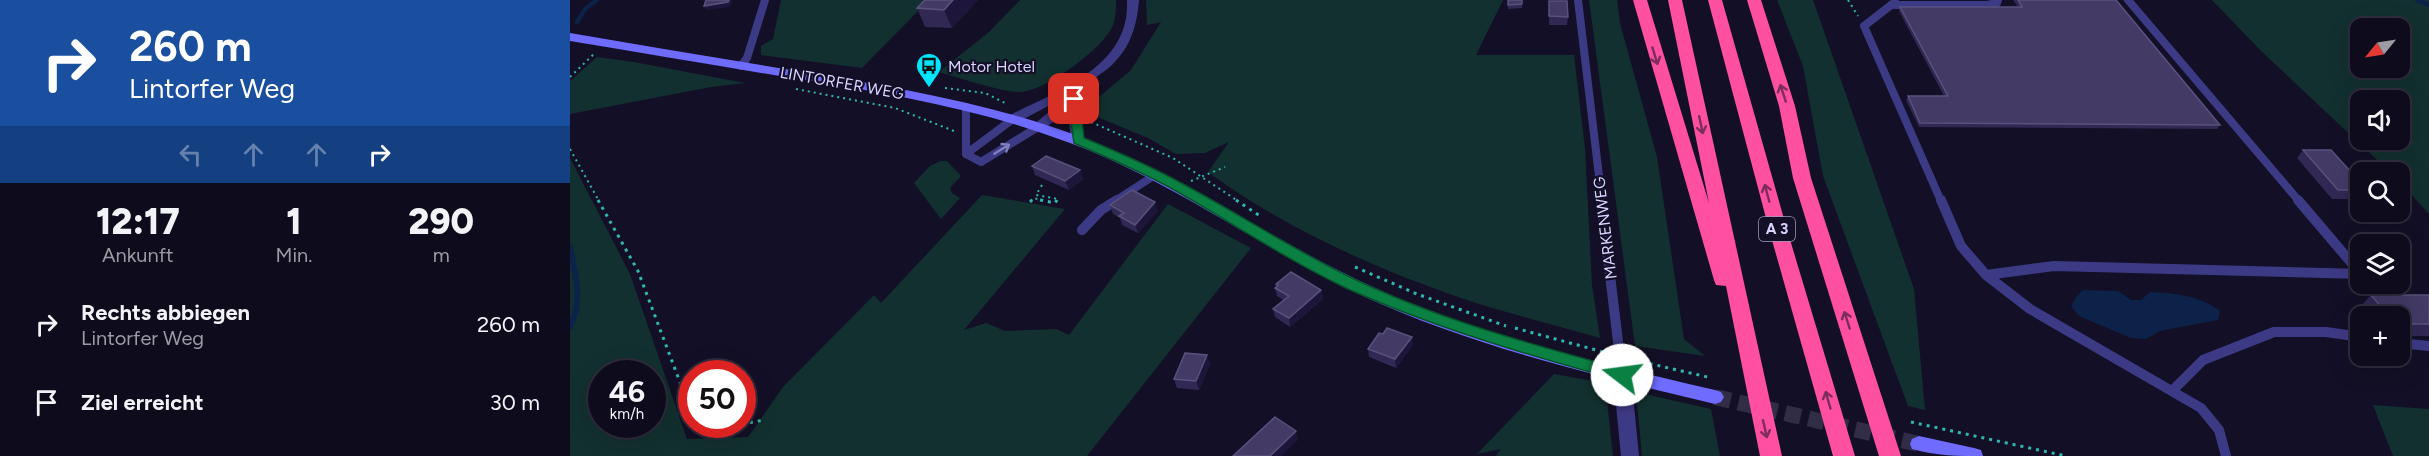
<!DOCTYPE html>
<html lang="de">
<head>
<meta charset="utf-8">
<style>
  body { margin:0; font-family:Figtree,sans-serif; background:#171425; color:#f1f3f6; height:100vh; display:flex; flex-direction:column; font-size:22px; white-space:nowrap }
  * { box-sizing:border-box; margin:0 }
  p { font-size:20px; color:#9b9ba3 }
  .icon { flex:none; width:33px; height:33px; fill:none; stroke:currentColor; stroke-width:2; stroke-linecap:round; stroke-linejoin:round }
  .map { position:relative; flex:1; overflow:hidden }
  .drawer { display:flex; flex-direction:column; background:#0e0b1c; width:570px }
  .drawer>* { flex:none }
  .banner { background:#1a4fa0; color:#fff; overflow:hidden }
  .needle { width:39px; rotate:240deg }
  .fabs { position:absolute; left:1780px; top:18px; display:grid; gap:12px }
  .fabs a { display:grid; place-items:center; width:60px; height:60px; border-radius:12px; background:#0e0b1c; box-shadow:0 6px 24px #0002,0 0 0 2px #2e2b3b; font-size:30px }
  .speed { position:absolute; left:18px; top:360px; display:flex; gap:12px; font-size:30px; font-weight:700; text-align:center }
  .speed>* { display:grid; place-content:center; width:78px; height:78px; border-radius:50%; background:#0e0b1c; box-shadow:0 6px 24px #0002,0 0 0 2px #2e2b3b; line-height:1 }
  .speed small { font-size:15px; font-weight:400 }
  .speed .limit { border:9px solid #d22; background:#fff; color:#111 }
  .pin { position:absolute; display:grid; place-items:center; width:51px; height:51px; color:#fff; margin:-26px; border-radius:12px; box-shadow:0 3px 9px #0006 }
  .me { position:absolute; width:66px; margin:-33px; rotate:285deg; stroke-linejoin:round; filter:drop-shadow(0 0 4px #0008) }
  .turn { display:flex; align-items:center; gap:21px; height:126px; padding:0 30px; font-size:27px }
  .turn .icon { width:78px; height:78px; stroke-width:2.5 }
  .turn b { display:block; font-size:42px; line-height:51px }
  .lanes { display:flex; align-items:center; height:57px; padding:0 30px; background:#0003; justify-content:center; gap:30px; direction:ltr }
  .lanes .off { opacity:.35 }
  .eta { display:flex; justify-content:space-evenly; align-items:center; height:102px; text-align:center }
  .eta b { font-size:36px; font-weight:800; line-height:42px }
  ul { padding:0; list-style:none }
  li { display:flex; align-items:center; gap:18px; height:78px; padding:0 30px }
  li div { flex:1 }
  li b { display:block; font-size:22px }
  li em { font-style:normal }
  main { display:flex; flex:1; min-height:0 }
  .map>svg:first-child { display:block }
  .green { fill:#12302f; fill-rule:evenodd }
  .water { fill:#0c2248 }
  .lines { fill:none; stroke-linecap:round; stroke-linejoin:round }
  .stream-far1 { stroke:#0c2248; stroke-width:4.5 }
  .stream { stroke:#0c2248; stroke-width:6 }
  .secondary-tunnel { stroke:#312d47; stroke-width:16; stroke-dasharray:16 8; stroke-linecap:butt }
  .path-far1 { stroke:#2fb8b0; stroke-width:2; stroke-dasharray:2 4; stroke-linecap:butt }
  .path { stroke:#2fb8b0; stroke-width:3; stroke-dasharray:3 5; stroke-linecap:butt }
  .lane-far1 { stroke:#3d3a85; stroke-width:8 }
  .lane { stroke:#3d3a85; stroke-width:10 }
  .street { fill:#3d3a85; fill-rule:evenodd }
  .secondary { fill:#6f6bff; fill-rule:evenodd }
  .highway { fill:#ff4fa3; fill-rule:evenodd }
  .wall { fill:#312854 }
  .shaded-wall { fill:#1d163a }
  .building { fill:#433a66; stroke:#5a527e; stroke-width:1.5 }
  .oneway { stroke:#7d2c5e }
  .oneway2 { stroke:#837fbc }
  .route { fill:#0b8043; stroke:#07532c; stroke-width:1.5 }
  .labels { text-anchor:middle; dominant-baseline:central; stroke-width:4.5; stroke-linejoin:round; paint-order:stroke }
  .shield { fill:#130f26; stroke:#9e99be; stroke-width:1.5 }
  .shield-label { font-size:15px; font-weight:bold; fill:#d9d4ff }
  .poi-label { font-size:16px; fill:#d9d4ff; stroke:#130f26; text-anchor:start }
  .street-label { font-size:16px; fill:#d9d4ff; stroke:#130f26 }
</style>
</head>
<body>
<main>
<section class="drawer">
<div class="banner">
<div class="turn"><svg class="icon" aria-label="right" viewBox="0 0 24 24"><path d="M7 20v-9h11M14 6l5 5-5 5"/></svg><div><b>260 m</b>Lintorfer Weg</div></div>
<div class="lanes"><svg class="icon off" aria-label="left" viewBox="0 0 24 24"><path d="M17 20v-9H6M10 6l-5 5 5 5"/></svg><svg class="icon off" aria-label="ahead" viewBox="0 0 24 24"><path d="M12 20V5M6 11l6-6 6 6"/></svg><svg class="icon off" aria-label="ahead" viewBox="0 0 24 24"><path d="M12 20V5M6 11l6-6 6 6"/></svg><svg class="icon" aria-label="right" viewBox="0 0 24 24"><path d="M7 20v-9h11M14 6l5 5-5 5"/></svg></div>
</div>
<div class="eta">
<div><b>12:17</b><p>Ankunft</p></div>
<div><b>1</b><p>Min.</p></div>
<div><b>290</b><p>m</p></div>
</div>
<ul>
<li><svg class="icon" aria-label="right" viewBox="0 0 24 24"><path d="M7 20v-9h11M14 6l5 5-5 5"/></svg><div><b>Rechts abbiegen</b><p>Lintorfer Weg</p></div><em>260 m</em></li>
<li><svg class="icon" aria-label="arrive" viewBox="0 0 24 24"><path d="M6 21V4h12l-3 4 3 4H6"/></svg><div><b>Ziel erreicht</b></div><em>30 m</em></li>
</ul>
</section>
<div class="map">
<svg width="1859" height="456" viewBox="0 0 1859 456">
  <rect width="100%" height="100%" fill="#130f26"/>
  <path class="green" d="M211 0H359L292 68 191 55V46L203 39Z
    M450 0H546C546 11 546 22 540 31 526 53 475 91 450 92 435 93 386 77 369 72L419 32Z
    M576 0H933L906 55H1004L1015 148 1022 285 1030 338C988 326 944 315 903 302 810 271 717 230 638 172L659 142 635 153 606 154 578 138 527 117 523 108 529 97 561 70 591 22 577 25Z
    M1019 0H1047L1050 23 1087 157 1114 339 1135 356 1065 346Z
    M1207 0H1243L1344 289 1355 410 1338 406 1253 176 1233 66Z
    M1642 0H1859V214L1830 182V172H1820L1691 51ZM1791 28H1830V68H1791ZM1791 100H1830V140H1791Z
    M27 57 64 62 175 83 141 87 0 114V81Z
    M0 158 60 274 117 439 178 437 213 387 304 295 311 303 412 195 495 209 394 330 416 323 435 331 486 329 499 335 598 204 681 248 517 456H0ZM32 374H82V424H32Z
    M370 161H377L391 176 380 188 382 193 390 198 371 219 344 183 360 166Z
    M984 374 1035 383 1043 456H926L931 449 907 454Z
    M1066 392 1141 409 1150 456H1072Z
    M1803 405 1859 409V456H1823Z"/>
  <path class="water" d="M1513 290 1548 291 1561 300H1571L1580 292C1604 293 1631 296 1650 311L1648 320 1590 331 1576 339 1561 338 1511 317 1501 307 1506 297Z"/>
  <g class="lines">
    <path class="stream-far1" d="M1847 0 1859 5
      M7 22 15 9 27 0"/>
    <path class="stream" d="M0 247C6 275 13 300 0 327"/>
    <path class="secondary-tunnel" d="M1145 397 1349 444"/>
    <path class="path-far1" d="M1278 0 1288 16
      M0 77 25 53
      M375 88 415 93 435 103
      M226 89 325 108 384 131
      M521 122 603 158 668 201
      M0 149 29 201
      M621 181 655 167
      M472 185 466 195 488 199 486 201
      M461 201 463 198 477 201"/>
    <path class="path" d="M28 200 68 271 122 414
      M470 200 485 203 487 200
      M666 200 690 216
      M460 202 462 200
      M785 267 847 294 936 326
      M945 328 1037 353
      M1064 360 1142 378
      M1341 422 1496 456
      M125 424 126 427 150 429 171 424
      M172 424 194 420"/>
    <path class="lane-far1" d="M1008 0 1032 201
      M1558 0 1729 201
      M1325 2 1294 26 1371 201
      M1321 5H1417L1427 3 1428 0
      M171 66 177 58 195 0
      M396 107V154
      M396 154 411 162 468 127
      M396 154 443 119
      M545 201 585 175"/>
    <path class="lane" d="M1031 200 1052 375
      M1371 200 1391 246 1416 275
      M1728 200 1791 274
      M512 230 531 210 547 200
      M1830 343 1859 346
      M1603 390 1633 360 1704 332H1756L1791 337
      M1656 456 1649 430 1631 408 1460 309 1416 275 1484 266 1791 274"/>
    <path class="street" d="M557 0H569C567 25 561 46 543 64 532 75 515 81 511 98 508 110 513 127 515 140L513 143 508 144 501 140 498 110 473 130 468 131 461 127 499 95 448 122H438L436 119 438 116C479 95 543 73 555 23 557 16 557 7 557 0Z
      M1052 368 1058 370 1061 375 1069 456H1051L1043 375 1046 370Z"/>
    <path class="secondary" d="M0 33C76 46 152 59 228 71 323 87 420 103 511 137 614 176 703 242 803 287 912 336 1029 363 1145 390L1151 392 1154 397 1151 402 1145 404C1025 375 903 347 791 295 692 249 603 181 500 143 411 109 316 93 222 78 148 66 74 53 0 41Z
      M1349 436 1404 448 1411 450 1413 456C1389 456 1366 456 1342 449L1340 444 1342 439Z"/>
    <path class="highway" d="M1063 0H1077L1139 203 1098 0H1112L1212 456H1190L1156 286 1146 285 1144 280Z
      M1138 0H1152L1218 233 1285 456H1263L1200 233Z
      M1177 0H1191L1225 106 1241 178 1331 456H1309L1223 178 1209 106Z"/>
  </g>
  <path class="wall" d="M355 0H408L382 28 355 27 347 8Z
    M938 0H952V8L938 9Z
    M1443 0H1546L1650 125 1647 129 1349 127 1336 100 1338 96H1374L1329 11 1330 7H1448Z
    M979 1 998 17 997 25H979Z
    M1733 150 1791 183V199H1762L1727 158Z
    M462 166 513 179 499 190 465 175Z
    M540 205 588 211 568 233 552 225 550 218 543 214Z
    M706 284 751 290 753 299 720 327 705 317 703 309 713 300 707 296 705 288 707 287Z
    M1801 295H1859V336H1830V316H1798L1790 307Z
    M843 345 826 368 799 357 798 349Z
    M640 364 629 390 607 388 604 379Z"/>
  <path class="shaded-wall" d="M159 0H163L160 7 136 10 134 6Z
    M383 0H408L382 28 374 10Z
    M510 170 513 179 499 190 495 181Z
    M585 202 588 211 568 233 565 225Z
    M751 290 753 299 720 327 719 318Z
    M842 337 843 345 826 368 825 359Z
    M637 355 640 364 629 390 626 381Z
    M726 431 728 440 711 456H700Z"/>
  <path class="building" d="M136 0H159L158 2 134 6Z
    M355 0H383L374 10 347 8Z
    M938 0H952V4L938 5Z
    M1448 0H1546L1650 125 1350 123 1338 96H1378L1330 7H1452Z
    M979 1H997L998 17 979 16Z
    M1733 150H1761L1791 183V190H1768Z
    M476 156 510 170 495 181 462 166Z
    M562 190 585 202 565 225 549 216 554 213 540 205Z
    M721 272 751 290 719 318 703 309 719 296 705 288 708 285 706 284Z
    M1801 295H1859V324H1830V316H1819Z
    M817 328 842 337 825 359 798 349 809 333 813 334Z
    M615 353 637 355 626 381 604 379Z
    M705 417 726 431 700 456H663Z"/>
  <defs><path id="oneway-shaft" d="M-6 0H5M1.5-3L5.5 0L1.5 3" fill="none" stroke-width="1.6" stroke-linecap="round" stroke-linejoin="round" transform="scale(1.5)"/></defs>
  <g class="oneway">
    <use href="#oneway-shaft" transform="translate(1085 56) rotate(73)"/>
    <use href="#oneway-shaft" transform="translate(1213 93) rotate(-108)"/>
    <use href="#oneway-shaft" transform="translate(1131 125) rotate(78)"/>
    <use href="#oneway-shaft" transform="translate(1197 193) rotate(-105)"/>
    <use href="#oneway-shaft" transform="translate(1277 320) rotate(-108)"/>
    <use href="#oneway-shaft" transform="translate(1258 400) rotate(-106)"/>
    <use href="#oneway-shaft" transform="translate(1195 429) rotate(77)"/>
  </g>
  <use class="oneway2" href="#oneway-shaft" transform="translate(432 149) rotate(-32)"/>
  <path class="route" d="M504 95 510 99 514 138C548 152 581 166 613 184 671 215 725 251 784 279 870 320 961 344 1052 369L1057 370 1060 375 1057 379 1052 381C958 355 865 328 776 288 717 260 663 223 606 191 573 172 538 158 504 143L498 99Z"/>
  <defs>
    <symbol id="bus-pin" viewBox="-11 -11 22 30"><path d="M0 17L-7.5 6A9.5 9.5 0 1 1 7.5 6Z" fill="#00e5ff" stroke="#130f26"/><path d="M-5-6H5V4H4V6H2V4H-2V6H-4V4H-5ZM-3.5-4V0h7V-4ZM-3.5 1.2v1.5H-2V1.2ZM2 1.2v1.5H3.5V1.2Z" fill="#111"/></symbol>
  </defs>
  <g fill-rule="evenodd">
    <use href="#bus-pin" x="344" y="51" width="30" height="40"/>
  </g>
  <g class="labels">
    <rect class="shield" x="1189" y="217" width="36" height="24" rx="4.5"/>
    <g class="shield-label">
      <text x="1207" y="229">A 3</text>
    </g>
    <g class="poi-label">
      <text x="378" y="66">Motor Hotel</text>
    </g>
    <g class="street-label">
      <text transform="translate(272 83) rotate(10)">LINTORFER WEG</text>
      <text transform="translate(1035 228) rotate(-97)">MARKENWEG</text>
    </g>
  </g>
</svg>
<div class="fabs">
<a><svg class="needle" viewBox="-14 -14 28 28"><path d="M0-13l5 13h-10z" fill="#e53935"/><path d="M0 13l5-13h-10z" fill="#9b9ba3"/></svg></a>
<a><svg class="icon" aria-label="sound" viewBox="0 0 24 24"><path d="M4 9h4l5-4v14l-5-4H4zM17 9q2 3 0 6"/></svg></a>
<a><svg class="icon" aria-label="search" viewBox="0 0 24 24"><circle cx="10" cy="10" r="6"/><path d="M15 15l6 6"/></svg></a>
<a><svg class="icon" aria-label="layers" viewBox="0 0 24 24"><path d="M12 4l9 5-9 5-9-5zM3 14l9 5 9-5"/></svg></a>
<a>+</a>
</div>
<div class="speed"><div>46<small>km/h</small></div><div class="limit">50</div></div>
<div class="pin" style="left:504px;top:99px;background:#d93025"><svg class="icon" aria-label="arrive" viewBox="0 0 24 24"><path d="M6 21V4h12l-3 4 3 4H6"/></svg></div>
<svg class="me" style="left:1052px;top:375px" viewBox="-20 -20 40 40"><circle r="19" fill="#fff"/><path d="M0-13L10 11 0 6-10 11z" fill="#0b8043"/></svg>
</div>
</main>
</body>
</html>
